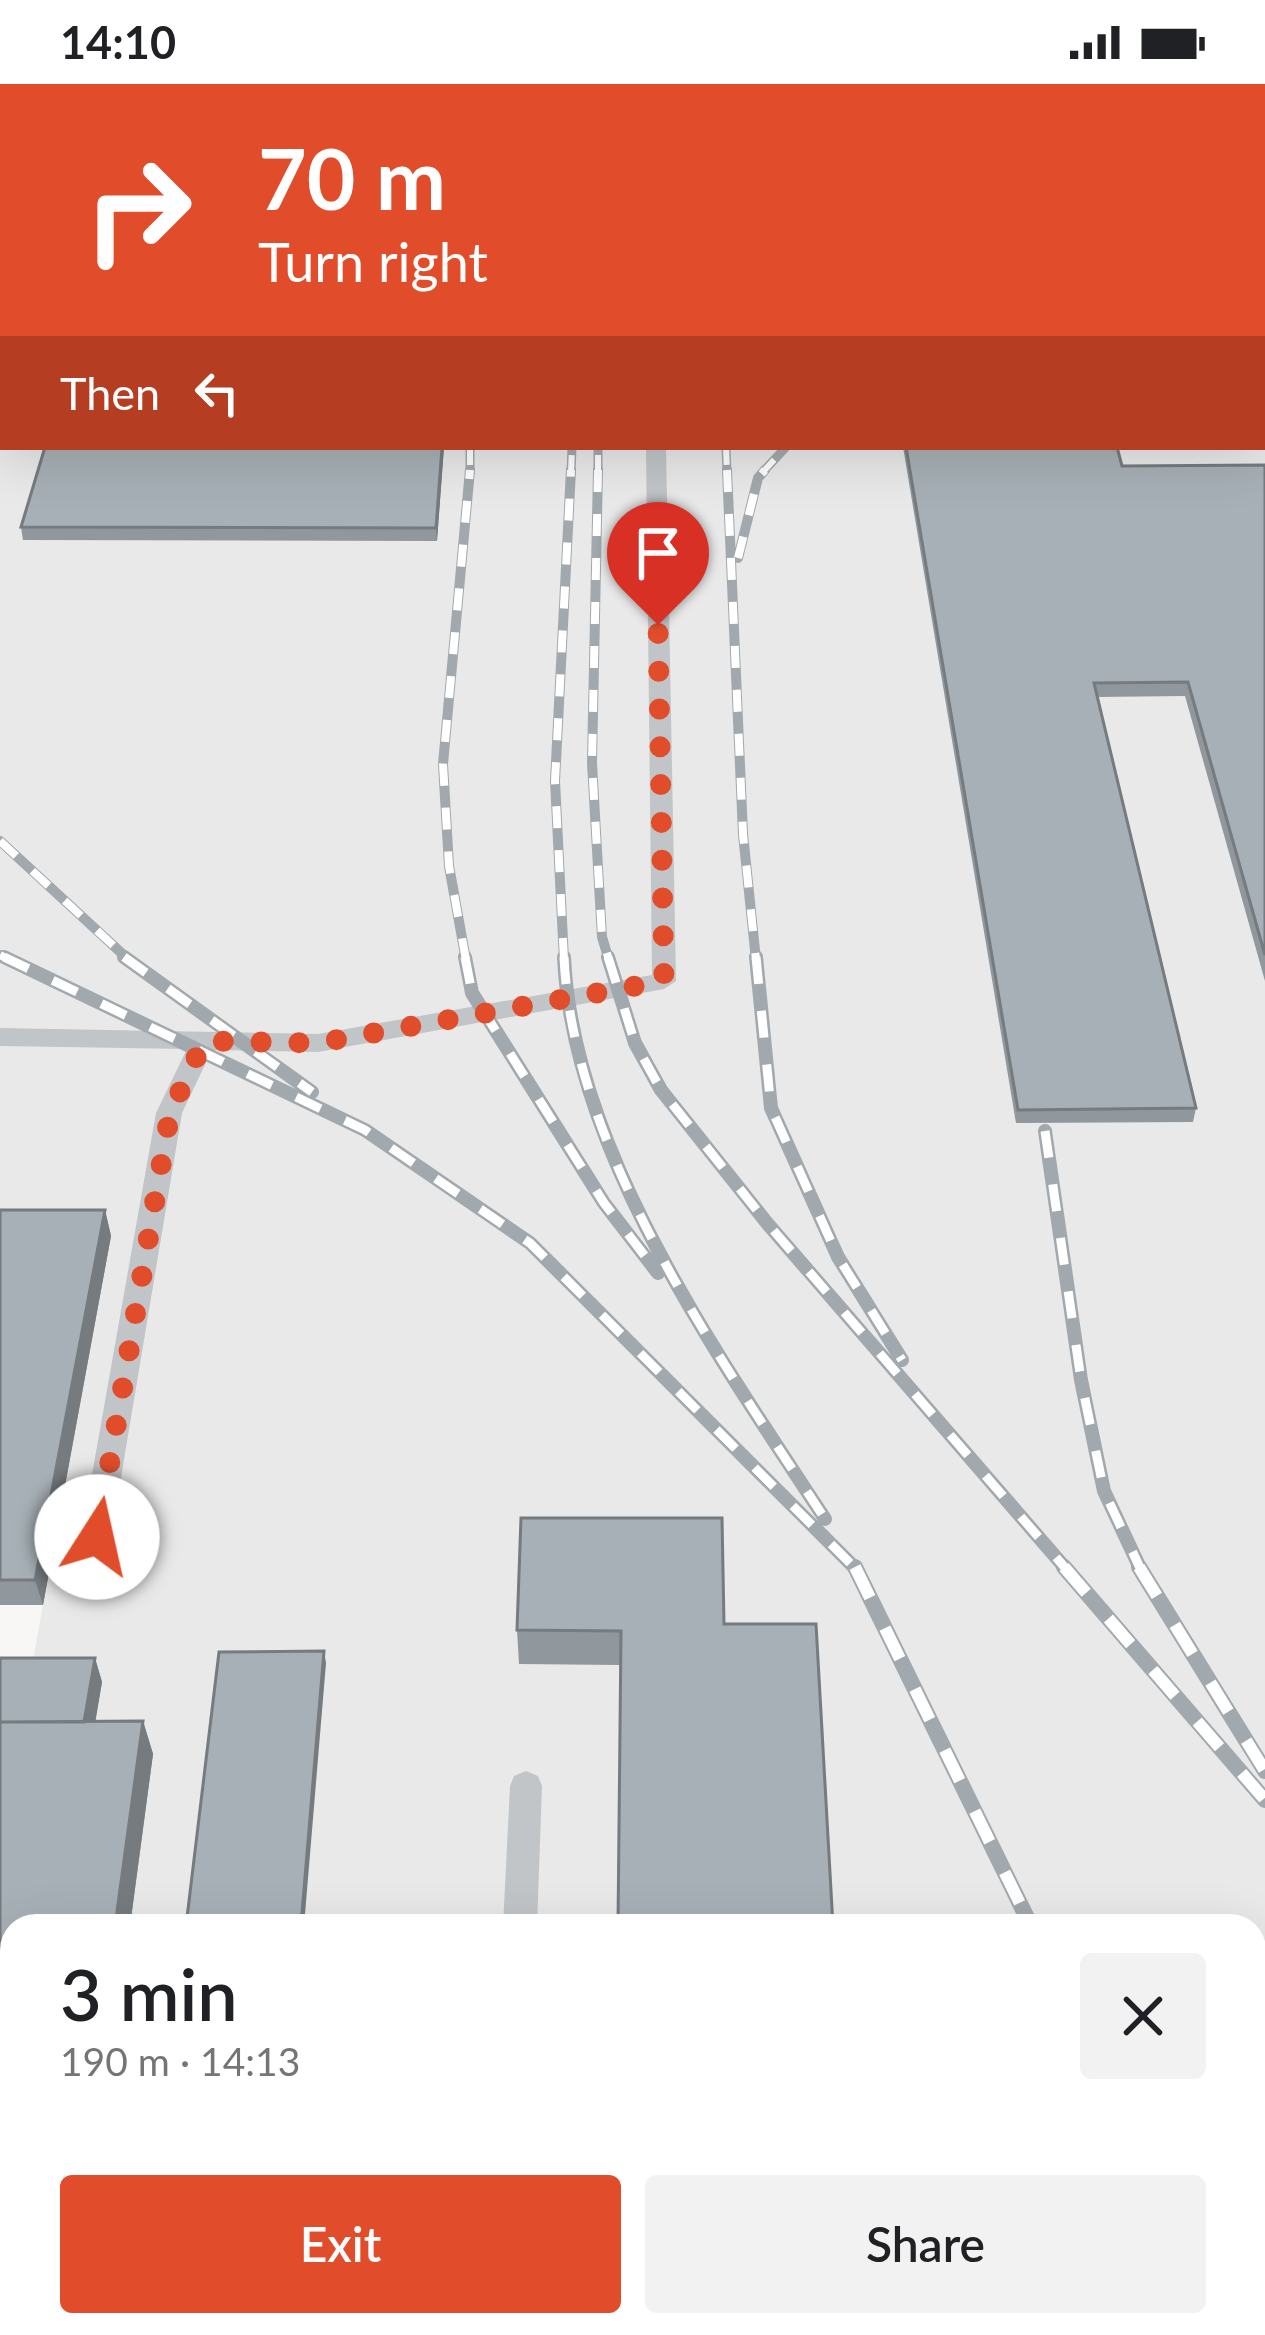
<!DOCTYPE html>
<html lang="en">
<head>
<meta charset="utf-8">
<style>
  body { margin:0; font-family:Lato,sans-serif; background:#f2f2f2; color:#202124; height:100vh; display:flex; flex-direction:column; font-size:45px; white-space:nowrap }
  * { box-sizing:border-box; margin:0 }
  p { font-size:39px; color:#757577 }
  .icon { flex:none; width:66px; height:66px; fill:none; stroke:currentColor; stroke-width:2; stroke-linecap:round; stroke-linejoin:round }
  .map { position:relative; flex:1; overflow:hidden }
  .sheet { position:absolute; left:0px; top:1830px; width:1266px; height:423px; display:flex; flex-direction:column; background:#fff; border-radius:36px 36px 0 0; box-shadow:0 12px 48px #0002 }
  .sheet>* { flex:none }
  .top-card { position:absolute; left:0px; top:0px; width:1266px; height:366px; box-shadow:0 12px 48px #0002; background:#e14d2b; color:#fff; overflow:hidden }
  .pin { position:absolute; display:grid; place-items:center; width:102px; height:102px; color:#fff; margin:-123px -51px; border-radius:50% 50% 50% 0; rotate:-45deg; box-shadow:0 0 12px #0007 }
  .pin .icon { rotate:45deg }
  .me { position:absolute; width:132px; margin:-66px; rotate:10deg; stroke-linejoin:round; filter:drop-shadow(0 0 9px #0008) }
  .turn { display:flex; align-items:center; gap:42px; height:252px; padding:0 60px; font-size:54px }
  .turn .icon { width:156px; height:156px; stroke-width:2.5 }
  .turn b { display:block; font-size:84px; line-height:102px }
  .then { display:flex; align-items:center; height:114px; padding:0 60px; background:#0003; gap:24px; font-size:45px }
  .round { display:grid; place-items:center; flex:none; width:126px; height:126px; border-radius:12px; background:#f2f2f2 }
  .head { display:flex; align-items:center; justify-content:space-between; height:204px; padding:0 60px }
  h1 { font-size:72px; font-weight:600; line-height:90px }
  .action { display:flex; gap:24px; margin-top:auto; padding:24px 60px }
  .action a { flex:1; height:138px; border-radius:12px; background:#e14d2b; color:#fff; font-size:48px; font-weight:600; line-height:138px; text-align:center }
  .action a+a { background:#f2f2f2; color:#202124 }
  .status { display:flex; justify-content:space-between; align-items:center; height:84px; padding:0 60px; background:#fff; direction:ltr }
  .status svg { height:33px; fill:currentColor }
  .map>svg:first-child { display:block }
  .built { fill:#e8e9e8; fill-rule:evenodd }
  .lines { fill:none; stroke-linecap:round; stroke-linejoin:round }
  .lane { fill:#c1c5c8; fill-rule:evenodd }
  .rail-far3-casing { stroke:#a2a9ae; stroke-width:9 }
  .rail-far2-casing { stroke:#a2a9ae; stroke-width:10 }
  .rail-far1-casing { stroke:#a2a9ae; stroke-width:14 }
  .rail-casing { stroke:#a2a9ae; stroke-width:16 }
  .rail-far3 { stroke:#fff; stroke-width:6; stroke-dasharray:18; stroke-linecap:butt }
  .rail-far2 { stroke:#fff; stroke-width:8; stroke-dasharray:22; stroke-linecap:butt }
  .rail-far1 { stroke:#fff; stroke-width:9; stroke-dasharray:27; stroke-linecap:butt }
  .rail { stroke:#fff; stroke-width:12; stroke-dasharray:34; stroke-linecap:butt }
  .wall { fill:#90979d }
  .shaded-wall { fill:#757b7f }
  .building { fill:#a7b0b6; stroke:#757b7f; stroke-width:3 }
  .route { stroke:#e14d2b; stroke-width:21; stroke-dasharray:0 37.8 }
</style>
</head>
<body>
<div class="status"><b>14:10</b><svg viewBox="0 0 49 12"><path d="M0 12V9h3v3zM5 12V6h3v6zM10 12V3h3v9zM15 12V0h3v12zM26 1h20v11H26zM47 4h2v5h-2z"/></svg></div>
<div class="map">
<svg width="1265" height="2251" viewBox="0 0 1265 2251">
  <rect width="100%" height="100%" fill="#f8f7f5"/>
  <path class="built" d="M0 0H1265V2251H172V2244H0V1599L29 1598 43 1521H0ZM3 3H1263V363H3ZM12 1842H1254V2241H12Z"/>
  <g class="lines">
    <path class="lane" d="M642 0H658V3H642Z
      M1208 0H1224L1206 3Z
      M646 363H666L676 897 664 905 318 968 212 966 182 1029 111 1453 107 1462 96 1465 85 1462 81 1453 156 1029 187 965 0 962V944L318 950 652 891Z
      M526 1687 538 1692 542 1702 537 1842H503L510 1702 514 1692Z
      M0 2175H12V2213H0Z
      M484 2241H522V2251H484Z"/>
    <defs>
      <path id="rail-far3" d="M470 363V389
        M726 363 727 389
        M571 389 572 363
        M598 389V363
        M762 389 786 363"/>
      <path id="rail-far2" d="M598 386 592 679 602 853 609 876
        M727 386 743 750 756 876
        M738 474 758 394 765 386
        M0 757 129 876
        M0 871 10 876
        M466 876 449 782 443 680 470 386
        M564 876 555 697 571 386"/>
      <path id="rail-far1" d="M4 873 365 1046 530 1159 857 1486
        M124 873 312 1008
        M465 873 472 909 604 1119 658 1189
        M564 873C573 1069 720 1274 825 1435
        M608 873 635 959 661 1006 767 1139 1067 1486
        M756 873 771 1024 838 1173 902 1276
        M1045 1047 1081 1296 1104 1407 1141 1486"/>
      <path id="rail" d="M855 1483 1031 1842
        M1064 1483 1265 1716
        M1139 1483 1265 1687
        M1135 2241 1138 2251
        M1226 2241 1231 2251"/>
    </defs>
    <use href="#rail-far3" class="rail-far3-casing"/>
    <use href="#rail-far2" class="rail-far2-casing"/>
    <use href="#rail-far1" class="rail-far1-casing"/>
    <use href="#rail" class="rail-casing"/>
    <use href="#rail-far3" class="rail-far3"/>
    <use href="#rail-far2" class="rail-far2"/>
    <use href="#rail-far1" class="rail-far1"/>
    <use href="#rail" class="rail"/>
  </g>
  <path class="wall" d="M444 363 437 457 23 456 21 443Z
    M903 363H1117L1122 382 1265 381V897L1185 612 1097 613 1196 1024 1193 1038 1016 1039Z
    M0 1126H105L111 1152 43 1521H0Z
    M722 1434 620 1581 519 1580 517 1546Z
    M0 1574H95L102 1598 95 1637H143L153 1670 130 1842H12V2112H0Z"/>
  <path class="shaded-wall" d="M442 363H444L437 457 436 444Z
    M105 1126 111 1152 43 1521 35 1496Z
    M324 1567 326 1579 304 1842H301Z
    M95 1574 102 1598 90 1670 83 1646Z
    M143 1637 153 1670 130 1842H115Z"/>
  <path class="building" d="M0 0H530L529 3H3V127H0Z
    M677 0H1009L1010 3H677Z
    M45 363H442L436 444 21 443Z
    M906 363H1117L1122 382 1265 381V871L1188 598 1094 599 1196 1024 1018 1026Z
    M0 1126H105L35 1496H0Z
    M521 1434H722L724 1540H816L833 1842H618L621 1547 517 1546Z
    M324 1567 301 1841 186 1842 219 1568Z
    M0 1574H95L84 1638H0Z
    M143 1637 115 1842H12V2083H0V1638Z
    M615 2241H855L856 2251H615Z"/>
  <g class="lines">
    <path class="route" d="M97 1453 170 1029 204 957 318 959 664 897 658 541"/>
  </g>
</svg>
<div class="pin" style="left:658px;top:541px;background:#d93025"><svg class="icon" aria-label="arrive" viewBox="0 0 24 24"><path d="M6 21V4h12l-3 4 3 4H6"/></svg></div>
<svg class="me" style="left:97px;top:1453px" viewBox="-20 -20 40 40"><circle r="19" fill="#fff"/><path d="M0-13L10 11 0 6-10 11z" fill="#e14d2b"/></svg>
<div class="top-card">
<div class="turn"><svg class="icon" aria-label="right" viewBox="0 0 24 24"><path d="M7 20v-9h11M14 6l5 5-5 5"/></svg><div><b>70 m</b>Turn right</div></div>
<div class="then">Then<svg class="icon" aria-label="left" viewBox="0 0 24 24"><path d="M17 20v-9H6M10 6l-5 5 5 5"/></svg></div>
</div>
<section class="sheet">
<div class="head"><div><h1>3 min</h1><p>190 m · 14:13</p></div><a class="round"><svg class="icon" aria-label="close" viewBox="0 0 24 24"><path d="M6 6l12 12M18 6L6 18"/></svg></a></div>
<div class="action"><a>Exit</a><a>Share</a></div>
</section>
</div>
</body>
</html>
